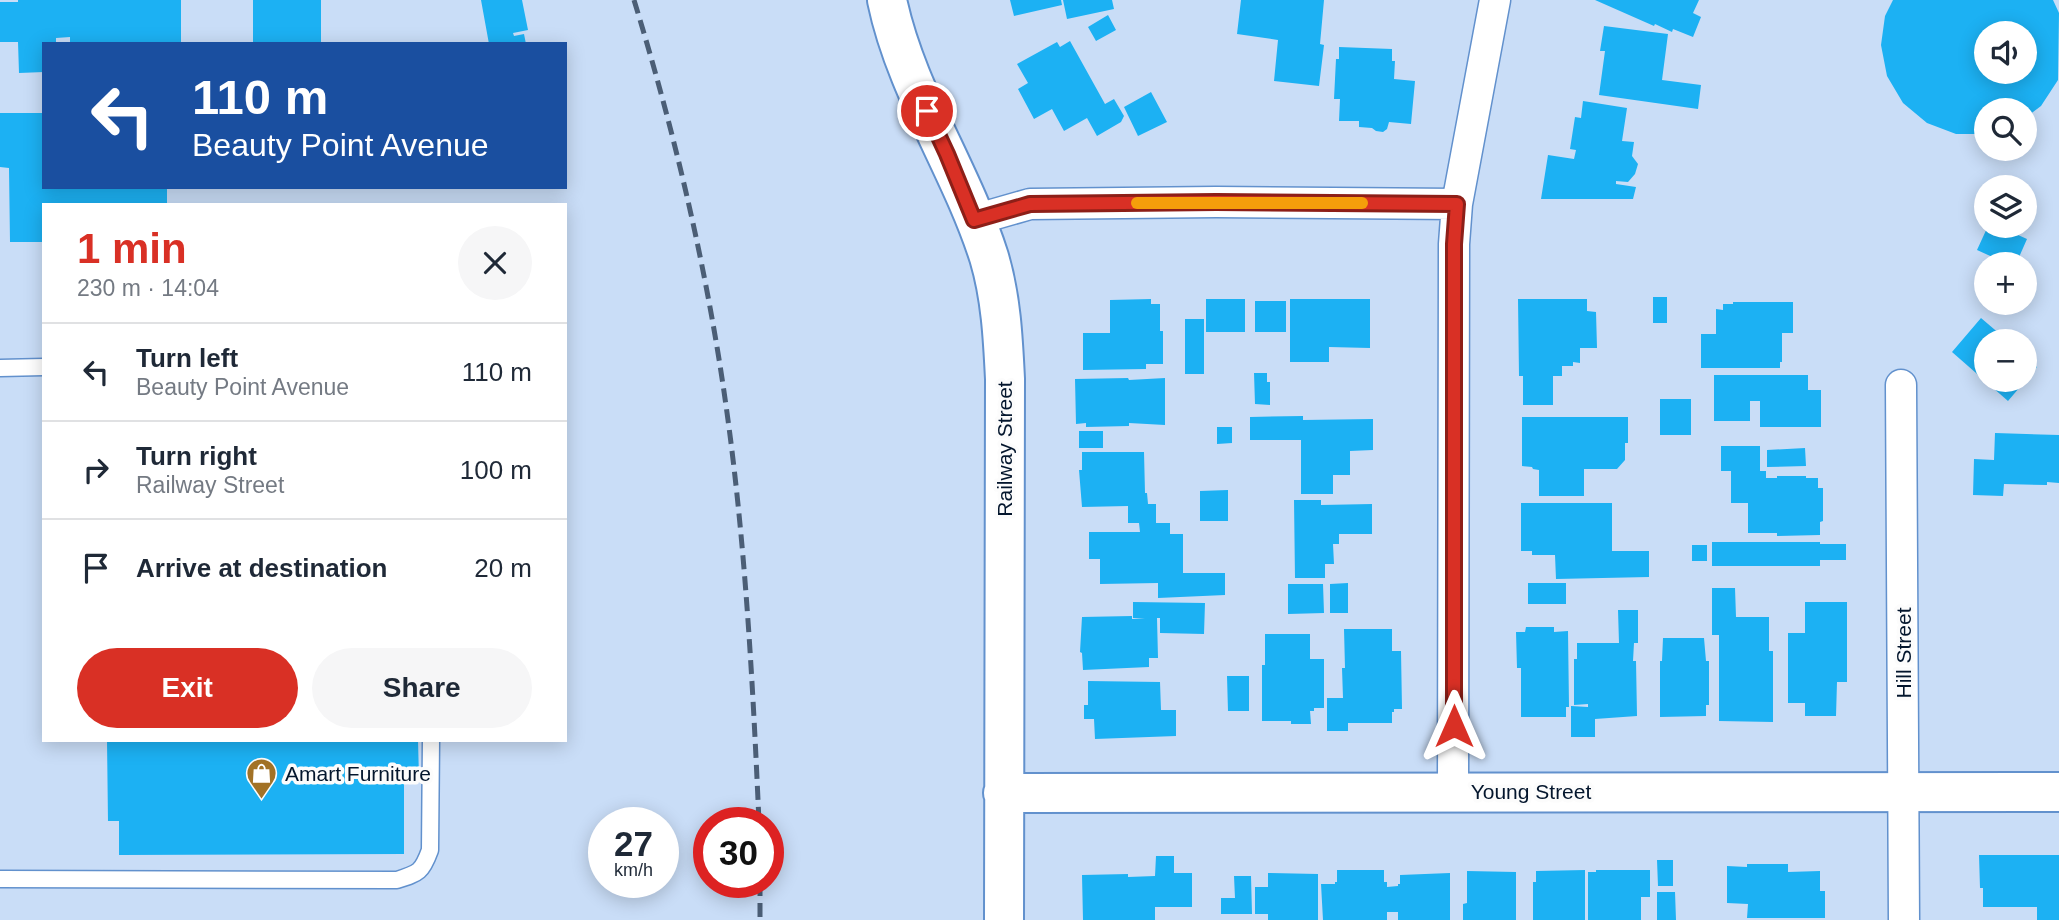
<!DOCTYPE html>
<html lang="en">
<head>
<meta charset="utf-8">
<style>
  body { margin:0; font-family:Arial,sans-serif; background:#f6f6f7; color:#1f2937; height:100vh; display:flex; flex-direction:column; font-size:26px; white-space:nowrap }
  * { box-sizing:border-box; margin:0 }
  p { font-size:23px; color:#747a83 }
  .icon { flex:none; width:38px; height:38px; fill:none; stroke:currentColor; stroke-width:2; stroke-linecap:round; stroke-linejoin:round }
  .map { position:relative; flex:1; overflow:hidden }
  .drawer { position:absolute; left:42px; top:203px; width:525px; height:539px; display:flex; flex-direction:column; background:#fff; border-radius:0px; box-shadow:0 4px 18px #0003 }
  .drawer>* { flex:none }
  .hud { position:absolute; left:42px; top:42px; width:525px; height:147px; border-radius:0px; box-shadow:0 4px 18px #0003; background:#1a4fa0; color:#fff; overflow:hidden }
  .tools { position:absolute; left:1974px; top:21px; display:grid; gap:14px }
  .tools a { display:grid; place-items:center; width:63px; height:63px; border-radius:50%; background:#fff; box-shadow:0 4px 18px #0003; font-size:35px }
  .speed { position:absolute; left:588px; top:807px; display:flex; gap:14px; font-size:35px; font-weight:700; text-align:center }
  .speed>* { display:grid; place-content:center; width:91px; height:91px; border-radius:50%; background:#fff; box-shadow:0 4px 18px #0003; line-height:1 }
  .speed small { font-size:18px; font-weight:400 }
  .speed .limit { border:10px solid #d22; background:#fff; color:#111 }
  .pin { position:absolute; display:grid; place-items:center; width:60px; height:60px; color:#fff; margin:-30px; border:4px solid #fff; border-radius:50%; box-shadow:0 2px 7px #0007 }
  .me { position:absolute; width:77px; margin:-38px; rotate:0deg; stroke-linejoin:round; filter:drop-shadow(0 0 5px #0008) }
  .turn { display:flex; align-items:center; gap:24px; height:147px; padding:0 35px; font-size:32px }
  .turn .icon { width:91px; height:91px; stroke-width:2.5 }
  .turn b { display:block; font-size:49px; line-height:60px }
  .round { display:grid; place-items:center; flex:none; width:74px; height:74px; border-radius:37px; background:#f6f6f7 }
  .summary { display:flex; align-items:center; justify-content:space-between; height:119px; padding:0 35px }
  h1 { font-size:42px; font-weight:600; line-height:52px; color:#d93025 }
  .primary-button { display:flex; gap:14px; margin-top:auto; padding:14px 35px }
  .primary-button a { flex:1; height:80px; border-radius:42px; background:#d93025; color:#fff; font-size:28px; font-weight:600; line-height:80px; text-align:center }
  .primary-button a+a { background:#f6f6f7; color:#1f2937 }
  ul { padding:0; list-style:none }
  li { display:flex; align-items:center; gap:21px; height:98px; padding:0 35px; border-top:2px solid #e0e1e3 }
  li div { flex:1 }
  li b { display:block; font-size:26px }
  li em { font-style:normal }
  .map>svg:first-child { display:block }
  .building { fill:#1cb1f3; fill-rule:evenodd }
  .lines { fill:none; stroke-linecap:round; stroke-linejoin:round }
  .lane-casing { stroke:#6291cd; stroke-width:19 }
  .street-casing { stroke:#6291cd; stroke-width:33 }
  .secondary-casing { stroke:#6291cd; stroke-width:42 }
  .lane { stroke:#fff; stroke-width:16 }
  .street { stroke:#fff; stroke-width:30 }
  .secondary { stroke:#fff; stroke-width:38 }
  .rail { stroke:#4b5e76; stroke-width:5; stroke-dasharray:14 7; stroke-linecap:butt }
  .route-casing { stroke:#8d1f18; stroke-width:18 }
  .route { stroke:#d93025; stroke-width:12 }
  .slow { stroke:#f59e0b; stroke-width:12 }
  .labels { text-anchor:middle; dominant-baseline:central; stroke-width:7; stroke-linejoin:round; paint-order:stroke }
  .street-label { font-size:21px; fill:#04162d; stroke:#fcfcfc }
  .poi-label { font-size:21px; fill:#04162d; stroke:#fcfcfc; text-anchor:start }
</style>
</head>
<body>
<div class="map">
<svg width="2059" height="920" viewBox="0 0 2059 920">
  <rect width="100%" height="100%" fill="#c9ddf7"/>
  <path class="building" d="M18 0H181V44H70V37L56 38V44H44V72L19 73 18 42H0V2H18Z
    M253 0H321V44H253Z
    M481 0H522L528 30 513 33 514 36 524 34 526 44H489Z
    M1010 0H1061L1062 5 1014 16Z
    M1063 0H1112L1114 9 1067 19Z
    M1241 0H1324L1320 44 1324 45 1319 86 1274 81 1278 40 1237 34Z
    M1595 0H1699L1693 13 1701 17 1693 37 1673 29 1672 32 1655 24 1654 26Z
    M1893 0H2053L2059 13 2058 80 2041 106 2025 118V110H1986V134H1956L1927 123 1903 103 1887 76 1881 45 1885 16ZM1986 33H2025V72H1986Z
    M1108 15 1116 30 1096 41 1088 27Z
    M1604 26 1668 34 1662 80 1701 85 1698 109 1599 95 1605 51H1600Z
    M1070 41 1105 104 1114 99 1124 116 1121 122 1097 136 1087 118 1064 131 1052 109 1034 119 1018 89 1028 83 1017 64 1057 42 1060 47Z
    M1339 47 1392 49V61H1395L1394 79 1415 81 1411 124 1389 122 1387 129 1383 132 1376 131 1372 128 1359 127V121H1339L1340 99H1334L1336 59H1339Z
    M1151 92 1167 122 1138 136 1124 107Z
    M1583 101 1627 108 1622 141 1634 142 1632 156 1638 164 1635 174 1628 182 1616 181V184L1636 187 1633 199H1541L1548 155 1574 159 1576 150 1570 149 1575 117 1581 118Z
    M0 113H44V187H167V205H44V242H10L9 168 0 167Z
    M1988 226H1998L2027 239 2016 264H2008L1977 250Z
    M1653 297H1667V323H1653Z
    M1151 299V304H1160V331H1163V364H1146V369L1083 370V333H1110V300Z
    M1206 299H1245V332H1206Z
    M1290 299H1370V348L1329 347V362H1290Z
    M1518 299H1587V311L1596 312 1597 348H1580V363L1573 362V366H1562V376H1553V405H1523V376H1519Z
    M1255 301H1286V332H1255Z
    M1733 302H1793V333H1782V362H1780V368H1701V334H1716V309L1723 310V304H1733Z
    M1981 318 2008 341H1986V380H2025V356L2037 367 2008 401 1952 352Z
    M1185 319H1204V374H1185Z
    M1254 373H1267V382H1270V405L1255 404Z
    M1714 375H1808V390H1821V427H1760V401H1750V421H1714Z
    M1128 378 1129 380 1165 378V425L1129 423V426L1086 427V423L1076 424 1075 379Z
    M1660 399H1691V435H1660Z
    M1303 416V420L1373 419V450L1350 451V475H1333V494H1301V440H1250V417Z
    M1522 417H1628V443H1625V460L1617 469H1584V496H1539V470L1533 469 1532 467 1522 466Z
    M1217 427H1232V443L1217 444Z
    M1079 431H1103V448H1079Z
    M1995 433 2059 435V483L2047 482V485L2004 484 2003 496 1973 495 1974 459 1994 460Z
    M1721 446H1760V471H1766V478H1777V476H1806V478H1818V488H1823V521L1820 522V535L1777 536V533H1748V503H1731V471H1721Z
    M1805 448 1806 466 1767 467V450Z
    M1082 452H1144L1145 493H1147L1148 504H1156V523H1170V534H1183V573H1225V595L1158 598V583L1100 584V559H1089V532H1140L1139 523H1128V506L1082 507 1079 470H1082Z
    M1228 490V521H1200V491Z
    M1294 500H1321V505L1372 504V534H1339V544H1333L1334 564H1325V578H1295Z
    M1521 503H1612V551H1649V577L1556 579 1555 555H1532V551H1521Z
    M1712 542H1820V544H1846V560H1820V566H1712Z
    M1692 545H1707V561H1692Z
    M1348 583V613H1330V584Z
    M1528 583H1566V604H1528Z
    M1288 584H1323L1324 613 1288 614Z
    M1712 588H1735L1736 617H1769V651H1773V722L1719 721V635H1712Z
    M1133 602 1205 603 1204 634 1160 633V618H1157L1158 658H1149V667L1083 670 1082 653 1080 652 1082 617 1132 616V619H1145L1133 618Z
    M1805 602H1847V682H1837L1836 716H1805V703H1788V633H1805Z
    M1618 610H1638V643H1634L1633 661H1636L1637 716 1595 719V737H1571V706L1588 707V704L1574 705V659H1577V643H1619Z
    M1526 627H1554V632L1568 631 1569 707H1566V717H1521V668H1517L1516 632H1525Z
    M1344 629H1392V651H1401L1402 709H1394V712H1392V723H1348V731H1327V698H1343L1342 668H1345Z
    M1265 634H1310V659H1324V708H1314V711H1310L1311 724H1291V721H1262V665H1265Z
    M1663 638H1704L1706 661H1709V705H1706V716L1660 717V661H1662Z
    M1227 676H1249V711H1228Z
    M1088 681 1160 682 1161 710H1176V736L1095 739 1094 719H1084V705H1088Z
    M107 740H418L419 778 404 779V854L119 855V821H108Z
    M1979 855H2059V920H2037V907H1983V888H1980Z
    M1156 856H1174V873H1192V907H1155V920H1083L1082 875 1128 874V877L1155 876Z
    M1657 860H1673V886H1658Z
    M1747 864H1788V872L1820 871V891H1825V918H1747L1748 904 1727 903V866L1747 867Z
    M1337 870H1384V882H1387V887L1398 886V884H1400V875L1450 873V920H1398V912H1387V920H1323L1321 884H1335V882H1337Z
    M1585 870V920H1533V882H1536V871Z
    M1596 870H1650V897H1641V920H1588V872H1596Z
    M1467 871 1516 872V920H1463V904L1467 903Z
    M1268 873 1318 874V920H1268V914H1255V887H1268Z
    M1234 876H1251L1252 914H1221V898H1235Z
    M1657 892H1675L1676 920H1657Z"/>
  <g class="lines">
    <defs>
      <path id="lane" d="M0 368 44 367
        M0 879 397 880C419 873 422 872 430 850L431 740"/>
      <path id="street" d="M974 220 1030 204 1216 202 1457 204
        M1901 385 1904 920
        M1453 791 1454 244 1457 204 1495 0"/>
      <path id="secondary" d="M887 0C906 91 961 169 989 257 1001 297 1003 338 1005 379L1004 920
        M1003 793 2059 792"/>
    </defs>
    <use href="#lane" class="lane-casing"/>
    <use href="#street" class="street-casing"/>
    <use href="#secondary" class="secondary-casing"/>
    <use href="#lane" class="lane"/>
    <use href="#street" class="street"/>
    <use href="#secondary" class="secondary"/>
    <path class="rail" d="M634 0C676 137 709 278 728 420 746 553 753 688 759 822
      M760 882V920"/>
  </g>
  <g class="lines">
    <defs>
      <path id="route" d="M927 111 947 154 974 220 1030 204 1216 202 1457 204 1454 244V726"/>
    </defs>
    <use href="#route" class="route-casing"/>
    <use href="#route" class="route"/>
    <path class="slow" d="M1137 203H1362"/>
  </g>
  <defs>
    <symbol id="shop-pin" viewBox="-11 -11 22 30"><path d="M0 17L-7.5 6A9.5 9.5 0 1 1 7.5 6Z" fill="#a27226" stroke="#fcfcfc"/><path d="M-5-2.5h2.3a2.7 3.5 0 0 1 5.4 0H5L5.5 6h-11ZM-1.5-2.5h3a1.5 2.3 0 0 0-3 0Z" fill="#fff"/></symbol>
  </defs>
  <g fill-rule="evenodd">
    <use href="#shop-pin" x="244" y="756" width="35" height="47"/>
  </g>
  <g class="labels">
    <g class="street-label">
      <text transform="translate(1004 449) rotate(-90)">Railway Street</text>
      <text transform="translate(1903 653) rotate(-90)">Hill Street</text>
      <text x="1531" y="791">Young Street</text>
    </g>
    <g class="poi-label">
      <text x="285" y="773">Amart Furniture</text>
    </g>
  </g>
</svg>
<div class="tools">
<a><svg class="icon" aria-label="sound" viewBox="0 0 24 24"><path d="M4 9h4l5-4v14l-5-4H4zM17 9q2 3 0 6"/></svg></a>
<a><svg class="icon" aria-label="search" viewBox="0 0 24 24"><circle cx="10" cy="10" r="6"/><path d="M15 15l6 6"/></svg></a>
<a><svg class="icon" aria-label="layers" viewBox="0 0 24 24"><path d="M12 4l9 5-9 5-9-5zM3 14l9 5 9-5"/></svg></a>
<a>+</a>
<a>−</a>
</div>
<div class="speed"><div>27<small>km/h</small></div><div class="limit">30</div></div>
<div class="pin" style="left:927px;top:111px;background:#d93025"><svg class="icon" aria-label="arrive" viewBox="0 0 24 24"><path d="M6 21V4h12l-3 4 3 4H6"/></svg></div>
<svg class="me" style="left:1454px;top:726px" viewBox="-20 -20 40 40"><path d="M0-17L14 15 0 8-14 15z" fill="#d93025" stroke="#fff" stroke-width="4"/></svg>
<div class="hud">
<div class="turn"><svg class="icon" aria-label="left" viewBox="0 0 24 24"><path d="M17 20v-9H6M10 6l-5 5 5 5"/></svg><div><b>110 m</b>Beauty Point Avenue</div></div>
</div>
<section class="drawer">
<div class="summary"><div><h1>1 min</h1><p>230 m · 14:04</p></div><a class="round"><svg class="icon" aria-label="close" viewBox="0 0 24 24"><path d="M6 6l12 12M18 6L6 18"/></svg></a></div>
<ul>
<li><svg class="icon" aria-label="left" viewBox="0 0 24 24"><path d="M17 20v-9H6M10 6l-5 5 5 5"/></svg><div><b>Turn left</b><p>Beauty Point Avenue</p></div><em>110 m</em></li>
<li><svg class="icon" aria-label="right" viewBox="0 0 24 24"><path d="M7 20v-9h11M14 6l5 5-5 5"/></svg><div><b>Turn right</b><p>Railway Street</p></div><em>100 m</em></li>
<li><svg class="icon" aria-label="arrive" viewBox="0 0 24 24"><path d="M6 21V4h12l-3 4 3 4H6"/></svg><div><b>Arrive at destination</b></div><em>20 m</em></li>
</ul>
<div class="primary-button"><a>Exit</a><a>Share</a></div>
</section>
</div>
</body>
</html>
